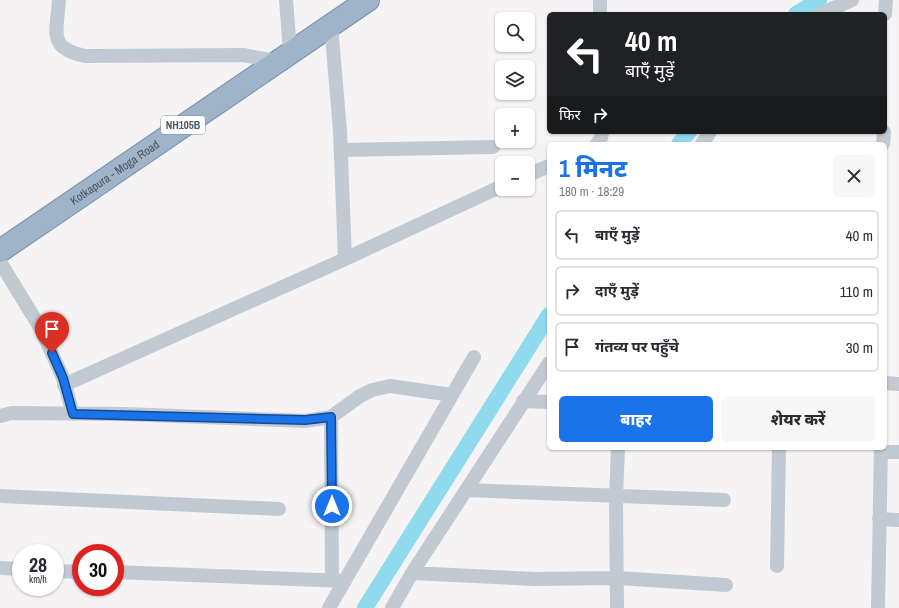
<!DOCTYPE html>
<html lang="hi">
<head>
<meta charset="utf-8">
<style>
  body { margin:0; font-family:"Archivo Narrow","Noto Sans Devanagari",sans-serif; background:#f7f7f7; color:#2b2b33; height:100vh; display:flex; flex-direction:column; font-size:15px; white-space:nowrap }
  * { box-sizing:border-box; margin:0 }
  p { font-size:13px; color:#7c7c81 }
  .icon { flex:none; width:22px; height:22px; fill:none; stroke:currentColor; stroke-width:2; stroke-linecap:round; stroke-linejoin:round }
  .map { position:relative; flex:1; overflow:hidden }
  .drawer { position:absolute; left:547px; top:142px; width:340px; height:308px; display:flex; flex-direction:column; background:#fff; border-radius:6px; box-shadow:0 1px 3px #0004 }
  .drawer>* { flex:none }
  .guide { position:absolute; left:547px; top:12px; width:340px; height:122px; border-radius:6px; box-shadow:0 1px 3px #0004; background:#202124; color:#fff; overflow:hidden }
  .fabs { position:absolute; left:495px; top:12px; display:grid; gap:8px }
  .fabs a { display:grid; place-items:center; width:40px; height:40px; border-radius:6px; background:#fff; box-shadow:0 1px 3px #0004; font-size:20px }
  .speed { position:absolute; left:12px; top:544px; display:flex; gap:8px; font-size:20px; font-weight:700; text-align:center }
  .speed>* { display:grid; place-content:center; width:52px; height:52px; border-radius:50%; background:#fff; box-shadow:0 1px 3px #0004; line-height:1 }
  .speed small { font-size:10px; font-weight:400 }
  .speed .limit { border:6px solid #d22; background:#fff; color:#111 }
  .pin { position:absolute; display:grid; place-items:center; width:34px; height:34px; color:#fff; margin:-41px -17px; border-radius:50% 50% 50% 0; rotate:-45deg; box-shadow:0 0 4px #0007 }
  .pin .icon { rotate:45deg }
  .me { position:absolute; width:44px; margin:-22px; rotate:0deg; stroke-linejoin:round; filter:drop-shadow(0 0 3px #0008) }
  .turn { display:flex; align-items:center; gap:14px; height:84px; padding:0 12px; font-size:18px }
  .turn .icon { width:52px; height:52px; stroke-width:2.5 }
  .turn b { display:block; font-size:28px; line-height:34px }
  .then { display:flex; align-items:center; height:38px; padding:0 12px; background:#0003; gap:8px; font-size:15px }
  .round { display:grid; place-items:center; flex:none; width:42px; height:42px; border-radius:6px; background:#f7f7f7 }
  .head { display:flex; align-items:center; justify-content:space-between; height:68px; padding:0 12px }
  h1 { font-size:24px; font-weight:800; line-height:30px; color:#1a73e8 }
  .primary-button { display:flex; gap:8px; margin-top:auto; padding:8px 12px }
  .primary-button a { flex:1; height:46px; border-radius:6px; background:#1a73e8; color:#fff; font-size:16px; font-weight:800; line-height:46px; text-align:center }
  .primary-button a+a { background:#f7f7f7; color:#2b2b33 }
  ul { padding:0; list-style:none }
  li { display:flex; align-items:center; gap:12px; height:50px; margin:0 8px 6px; padding:0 4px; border:2px solid #e1e1e2; border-radius:6px }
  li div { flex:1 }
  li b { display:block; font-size:15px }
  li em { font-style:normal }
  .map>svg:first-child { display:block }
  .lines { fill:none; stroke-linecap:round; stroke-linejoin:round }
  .canal { stroke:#90daee; stroke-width:16 }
  .trunk-casing { stroke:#7690ad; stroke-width:24 }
  .minor { stroke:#c1cad2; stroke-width:14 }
  .trunk { stroke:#9fb4c9; stroke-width:22 }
  .route-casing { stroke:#114b97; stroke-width:10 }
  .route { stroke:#1a73e8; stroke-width:7 }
  .labels { text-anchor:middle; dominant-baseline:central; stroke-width:3; stroke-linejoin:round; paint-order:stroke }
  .shield { fill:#fff; stroke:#808990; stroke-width:1 }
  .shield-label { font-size:11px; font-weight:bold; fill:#4a5661 }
  .street-label { font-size:12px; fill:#4a5661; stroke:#fff }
</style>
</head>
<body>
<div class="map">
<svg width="899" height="608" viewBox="0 0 899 608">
  <rect width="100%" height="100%" fill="#f5f3f3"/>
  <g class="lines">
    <path class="canal" d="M796 14 819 0
      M679 144 689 132
      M365 608 549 315"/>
    <defs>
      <g id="trunk">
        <path id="s1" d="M0 251 368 0"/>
      </g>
    </defs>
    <use href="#trunk" class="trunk-casing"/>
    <path class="minor" d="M59 0C57 32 47 48 85 56L243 55 276 61
      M286 0 290 51
      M600 0V14
      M820 14 852 0
      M885 14 886 0
      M331 25 340 131 345 259
      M597 144 601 138 602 132
      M702 144 710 132
      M883 144 884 132
      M341 150 493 147
      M528 175 549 166
      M0 262 41 329 63 378 73 414
      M885 383 899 384
      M64 385 345 259 502 186
      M523 401 549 402
      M0 416 12 413 124 414 305 421 331 417 360 396 372 390 390 386 452 395
      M331 417 332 580
      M881 452H899
      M466 490 724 500
      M0 496 279 509
      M879 519 899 520
      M777 566 779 448
      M0 568 21 569
      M55 571 81 572
      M115 572 345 581
      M412 573 535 579 618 578 726 585
      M329 608 474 357
      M392 608 412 573 549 363
      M617 608 616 497 618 448
      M878 608 881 448"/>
    <use href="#trunk" class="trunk"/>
  </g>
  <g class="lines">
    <defs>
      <path id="route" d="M52 353 63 378 73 414 305 420 331 417 332 506"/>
    </defs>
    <use href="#route" class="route-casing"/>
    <use href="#route" class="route"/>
  </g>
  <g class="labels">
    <rect class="shield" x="161" y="116" width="44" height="18" rx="3"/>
    <g class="shield-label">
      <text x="183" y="125">NH105B</text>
    </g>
    <g class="street-label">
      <text stroke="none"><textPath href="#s1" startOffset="139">Kotkapura - Moga Road</textPath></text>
    </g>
  </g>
</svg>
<div class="fabs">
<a><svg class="icon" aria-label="search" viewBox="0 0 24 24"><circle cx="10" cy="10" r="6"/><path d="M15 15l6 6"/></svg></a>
<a><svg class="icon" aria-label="layers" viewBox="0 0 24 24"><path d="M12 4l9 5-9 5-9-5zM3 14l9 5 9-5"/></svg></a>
<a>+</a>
<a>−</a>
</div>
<div class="speed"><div>28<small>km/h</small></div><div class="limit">30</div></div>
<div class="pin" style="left:52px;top:353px;background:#d93025"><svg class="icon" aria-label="arrive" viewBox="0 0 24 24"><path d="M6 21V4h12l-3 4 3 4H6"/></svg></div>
<svg class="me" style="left:332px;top:506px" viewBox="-20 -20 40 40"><circle r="17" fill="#1a73e8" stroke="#fff" stroke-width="3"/><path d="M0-11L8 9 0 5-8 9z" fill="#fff"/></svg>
<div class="guide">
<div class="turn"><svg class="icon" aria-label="left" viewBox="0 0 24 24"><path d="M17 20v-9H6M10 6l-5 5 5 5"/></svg><div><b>40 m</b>बाएँ मुड़ें</div></div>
<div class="then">फिर<svg class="icon" aria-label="right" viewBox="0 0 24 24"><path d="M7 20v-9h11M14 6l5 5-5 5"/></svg></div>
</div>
<section class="drawer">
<div class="head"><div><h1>1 मिनट</h1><p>180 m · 18:29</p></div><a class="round"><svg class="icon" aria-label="close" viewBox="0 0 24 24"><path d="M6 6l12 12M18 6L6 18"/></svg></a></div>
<ul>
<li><svg class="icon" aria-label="left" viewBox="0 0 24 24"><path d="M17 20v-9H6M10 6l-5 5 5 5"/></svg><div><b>बाएँ मुड़ें</b></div><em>40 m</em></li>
<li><svg class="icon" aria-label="right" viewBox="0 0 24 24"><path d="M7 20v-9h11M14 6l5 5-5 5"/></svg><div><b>दाएँ मुड़ें</b></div><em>110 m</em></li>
<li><svg class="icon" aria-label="arrive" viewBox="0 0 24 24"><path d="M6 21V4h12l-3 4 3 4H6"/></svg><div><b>गंतव्य पर पहुँचे</b></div><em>30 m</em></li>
</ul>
<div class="primary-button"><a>बाहर</a><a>शेयर करें</a></div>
</section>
</div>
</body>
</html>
